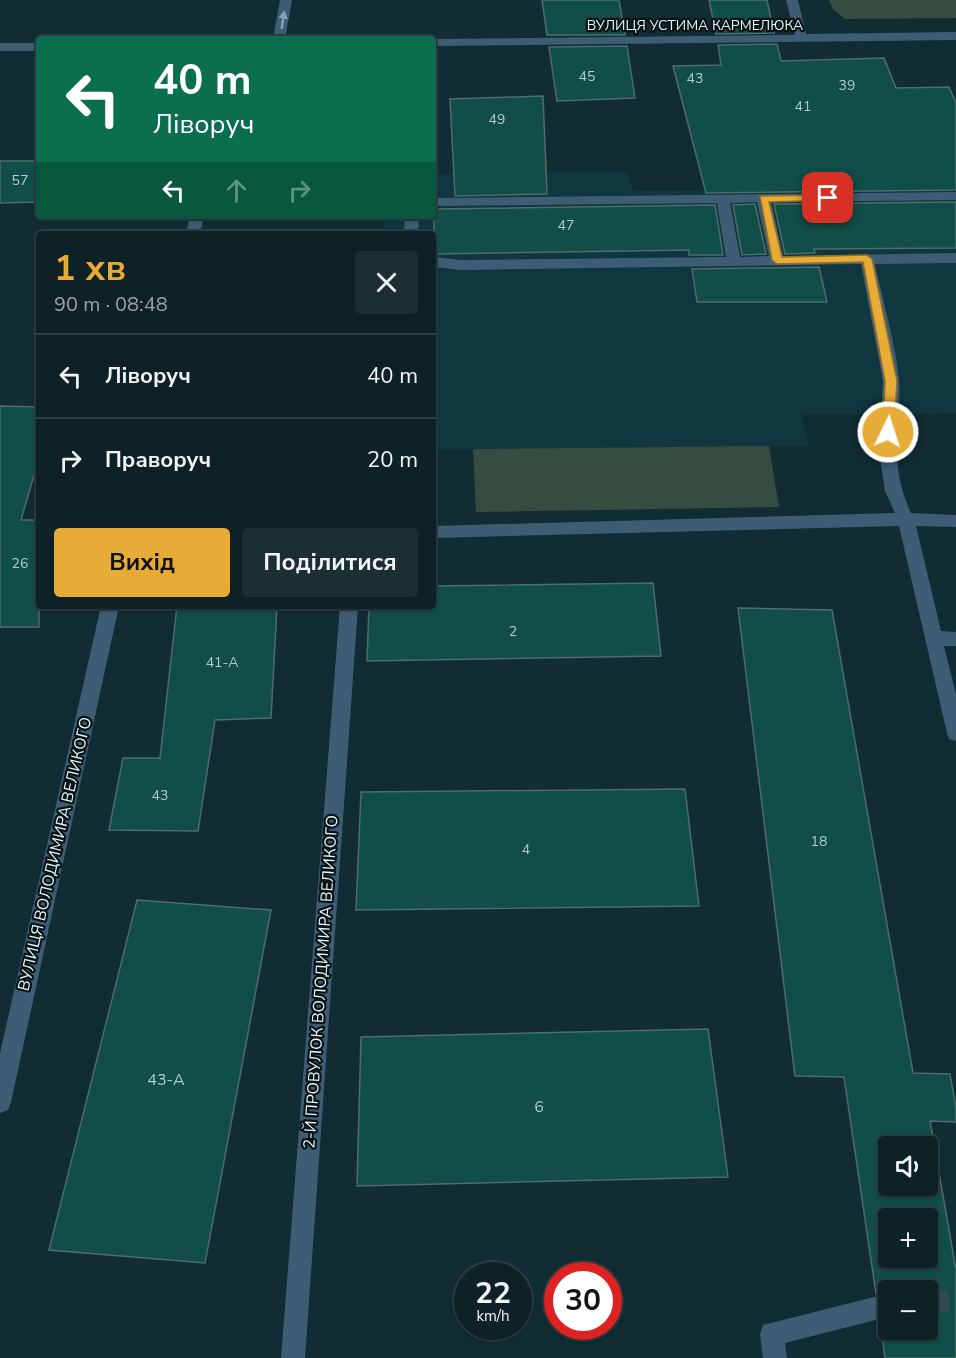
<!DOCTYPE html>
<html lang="uk">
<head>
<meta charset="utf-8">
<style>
  body { margin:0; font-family:"Nunito Sans",sans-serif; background:#1b2e32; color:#f1f3f6; height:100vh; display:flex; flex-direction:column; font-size:22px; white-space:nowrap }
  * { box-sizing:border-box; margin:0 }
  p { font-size:20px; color:#9aa3a7 }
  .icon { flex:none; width:33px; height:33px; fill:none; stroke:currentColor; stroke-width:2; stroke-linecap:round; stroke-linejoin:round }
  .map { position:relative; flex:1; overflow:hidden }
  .drawer { position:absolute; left:36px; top:231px; width:400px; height:378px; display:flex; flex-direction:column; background:#0d2126; border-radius:6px; box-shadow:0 2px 4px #0004,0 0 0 2px #2d3e43 }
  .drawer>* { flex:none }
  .guide { position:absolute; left:36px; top:36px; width:400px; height:183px; border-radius:6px; box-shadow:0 2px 4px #0004,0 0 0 2px #2d3e43; background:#0b6e4f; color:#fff; overflow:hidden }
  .buttons { position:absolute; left:878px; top:1136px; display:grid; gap:12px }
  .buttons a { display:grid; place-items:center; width:60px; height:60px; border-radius:6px; background:#0d2126; box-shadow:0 2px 4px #0004,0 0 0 2px #2d3e43; font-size:30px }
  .speed { position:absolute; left:454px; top:1262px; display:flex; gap:12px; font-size:30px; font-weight:700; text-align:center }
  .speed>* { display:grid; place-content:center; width:78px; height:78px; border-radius:50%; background:#0d2126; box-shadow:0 2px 4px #0004,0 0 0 2px #2d3e43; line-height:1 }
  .speed small { font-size:15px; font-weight:400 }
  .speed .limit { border:9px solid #d22; background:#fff; color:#111 }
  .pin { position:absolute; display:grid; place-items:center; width:51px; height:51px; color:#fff; margin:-26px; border-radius:12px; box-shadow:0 3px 9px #0006 }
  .me { position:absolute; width:66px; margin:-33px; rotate:4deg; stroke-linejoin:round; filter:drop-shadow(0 0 4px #0008) }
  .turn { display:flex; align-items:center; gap:21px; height:126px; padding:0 18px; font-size:27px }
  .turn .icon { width:78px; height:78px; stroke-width:2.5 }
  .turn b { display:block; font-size:42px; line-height:51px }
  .lanes { display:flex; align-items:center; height:57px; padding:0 18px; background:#0003; justify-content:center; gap:30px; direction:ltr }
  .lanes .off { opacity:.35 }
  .round { display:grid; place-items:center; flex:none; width:63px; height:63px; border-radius:6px; background:#1b2e32 }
  .headline { display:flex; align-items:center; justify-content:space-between; height:102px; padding:0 18px }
  h1 { font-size:36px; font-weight:700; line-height:45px; color:#e7ac37 }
  .button { display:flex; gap:12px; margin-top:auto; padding:12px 18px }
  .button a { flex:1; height:69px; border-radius:6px; background:#e7ac37; color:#111; font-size:24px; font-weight:700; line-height:69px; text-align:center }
  .button a+a { background:#1b2e32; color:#f1f3f6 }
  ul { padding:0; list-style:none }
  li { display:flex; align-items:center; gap:18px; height:84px; padding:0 18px; border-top:2px solid #2d3e43 }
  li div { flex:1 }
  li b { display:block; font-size:22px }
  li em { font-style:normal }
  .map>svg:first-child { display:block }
  .built { fill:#10363f }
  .green { fill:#354d40 }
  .building { fill:#114e49; stroke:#4f6d69; stroke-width:1.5; fill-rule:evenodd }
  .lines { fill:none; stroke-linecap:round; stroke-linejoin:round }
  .minor-tunnel { stroke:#314a51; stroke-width:22; stroke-dasharray:22 10; stroke-linecap:butt }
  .minor { fill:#3d5d75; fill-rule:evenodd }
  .oneway { fill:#89a2b1 }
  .route { fill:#e7ac37; stroke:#967024; stroke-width:1.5 }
  .labels { text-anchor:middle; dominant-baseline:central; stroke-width:4.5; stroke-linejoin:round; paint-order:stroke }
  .far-street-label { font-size:14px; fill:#e6f6fa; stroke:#081316 }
  .number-label { font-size:14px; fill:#b1ccce }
  .street-label { font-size:16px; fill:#e6f6fa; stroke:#081316 }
  .near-number-label { font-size:16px; fill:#b1ccce }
</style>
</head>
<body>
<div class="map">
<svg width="956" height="1358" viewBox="0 0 956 1358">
  <rect width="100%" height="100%" fill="#112c33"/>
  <path class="built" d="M956 161V413L801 415 810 446 434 450V234H383L384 216H434V174L628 172 633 191H796Z"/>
  <path class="green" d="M829 0H956V18L845 19 833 9Z
    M769 446 779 507 476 512 473 449Z"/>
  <path class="building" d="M542 0H619L625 35H547Z
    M709 0H767L774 33 716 34Z
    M777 44 781 61 884 58 896 88 949 87 956 103V190L706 193 673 66 721 65 718 45Z
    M627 46 635 98 557 101 549 47Z
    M543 96 547 194 455 196 450 99Z
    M0 161H39V202L0 203Z
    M956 202V248L814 249 815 253 785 254 774 204Z
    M755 204 766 254 742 255 733 205Z
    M715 205 723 255H689V250L434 254V209Z
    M819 267 827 302H697L692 269Z
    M0 406 39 407V458L21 520H39V627H0Z
    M653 583 661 656 367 661 369 606H434V586Z
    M177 606H277L271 718 215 720 198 831 109 830 123 758H160Z
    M738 608 832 610 913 1073 950 1074 956 1108V1122L930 1121 956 1270V1358H885L880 1321 888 1319V1329H927V1290H888V1297L876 1294 844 1077 795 1076ZM888 1146H927V1185H888ZM888 1218H927V1257H888Z
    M685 789 699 906 356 910 361 792Z
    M137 900 271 910 205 1263 49 1250Z
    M708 1029 728 1177 357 1186 361 1037Z"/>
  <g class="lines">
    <path class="minor-tunnel" d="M927 1303 956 1300"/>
    <path class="minor" d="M280 0H292L285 39H273Z
      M786 0H798L806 34 956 32V40L434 46V39L795 35Z
      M0 43H39V51H0Z
      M956 192V200L771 202 783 256 956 253V263L875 264C882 299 897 347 899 382 902 434 887 460 911 513L956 515V527L916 526 941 631 956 632V646H944L956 694V741L949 739 947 733 899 526 434 538V526L895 513 885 491 879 451 883 381 861 264 461 270 434 267V257L461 260 726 257 717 203 434 206V198ZM757 202 769 256 740 257 730 203Z
      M190 216H204L200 234H186Z
      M405 216H419L418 234H404Z
      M101 606H119L11 1102 8 1110 0 1113V1053Z
      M340 606H358L305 1358H281Z
      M878 1296 887 1299V1317L785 1343 787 1358H763L760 1334 763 1325Z"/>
  </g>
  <defs><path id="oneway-solid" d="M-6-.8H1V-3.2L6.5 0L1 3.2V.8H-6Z" transform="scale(1.5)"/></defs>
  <use class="oneway" href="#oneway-solid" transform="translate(283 20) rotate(-81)"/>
  <path class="route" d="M828 195H831V200L769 202 782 257 867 255 872 259 897 381 894 432 888 437 883 432 885 381 863 262 777 264 772 260 760 196Z"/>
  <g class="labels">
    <g class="far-street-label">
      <text x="695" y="25">ВУЛИЦЯ УСТИМА КАРМЕЛЮКА</text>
    </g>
    <g class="number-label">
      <text x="587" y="76">45</text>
      <text x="695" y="78">43</text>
      <text x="847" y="85">39</text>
      <text x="803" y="106">41</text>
      <text x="497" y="119">49</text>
      <text x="20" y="180">57</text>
      <text x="566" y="225">47</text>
      <text x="20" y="563">26</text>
      <text x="513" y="631">2</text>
      <text x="222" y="662">41-А</text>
      <text x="160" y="795">43</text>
      <text x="819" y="841">18</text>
      <text x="526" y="849">4</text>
    </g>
    <g class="street-label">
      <text transform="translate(55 854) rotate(-77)">ВУЛИЦЯ ВОЛОДИМИРА ВЕЛИКОГО</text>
      <text transform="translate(321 982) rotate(-86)">2-Й ПРОВУЛОК ВОЛОДИМИРА ВЕЛИКОГО</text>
    </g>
    <g class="near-number-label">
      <text x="166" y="1080">43-А</text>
      <text x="539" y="1107">6</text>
    </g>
  </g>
</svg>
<div class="buttons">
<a><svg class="icon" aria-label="sound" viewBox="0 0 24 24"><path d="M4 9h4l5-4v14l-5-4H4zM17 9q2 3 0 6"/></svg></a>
<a>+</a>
<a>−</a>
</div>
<div class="speed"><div>22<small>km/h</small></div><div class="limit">30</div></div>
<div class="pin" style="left:828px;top:198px;background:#d93025"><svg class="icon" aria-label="arrive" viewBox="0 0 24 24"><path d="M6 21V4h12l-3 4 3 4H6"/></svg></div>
<svg class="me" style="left:888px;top:432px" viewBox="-20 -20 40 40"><circle r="17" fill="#e7ac37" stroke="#fff" stroke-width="3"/><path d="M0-11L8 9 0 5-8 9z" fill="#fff"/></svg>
<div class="guide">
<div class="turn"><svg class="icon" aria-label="left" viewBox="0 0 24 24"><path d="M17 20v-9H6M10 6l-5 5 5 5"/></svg><div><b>40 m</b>Ліворуч</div></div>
<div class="lanes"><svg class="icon" aria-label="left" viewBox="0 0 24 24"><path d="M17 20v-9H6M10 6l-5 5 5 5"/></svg><svg class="icon off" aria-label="ahead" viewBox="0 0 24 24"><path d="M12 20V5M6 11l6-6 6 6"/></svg><svg class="icon off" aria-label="right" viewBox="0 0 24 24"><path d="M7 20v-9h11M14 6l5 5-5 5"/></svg></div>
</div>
<section class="drawer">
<div class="headline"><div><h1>1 хв</h1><p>90 m · 08:48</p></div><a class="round"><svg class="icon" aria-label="close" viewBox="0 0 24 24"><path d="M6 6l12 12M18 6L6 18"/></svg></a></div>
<ul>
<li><svg class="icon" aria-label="left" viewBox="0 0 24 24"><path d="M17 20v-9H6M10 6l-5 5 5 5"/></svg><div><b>Ліворуч</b></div><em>40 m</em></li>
<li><svg class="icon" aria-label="right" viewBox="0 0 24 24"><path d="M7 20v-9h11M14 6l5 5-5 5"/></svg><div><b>Праворуч</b></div><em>20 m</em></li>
</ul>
<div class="button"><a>Вихід</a><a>Поділитися</a></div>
</section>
</div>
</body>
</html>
